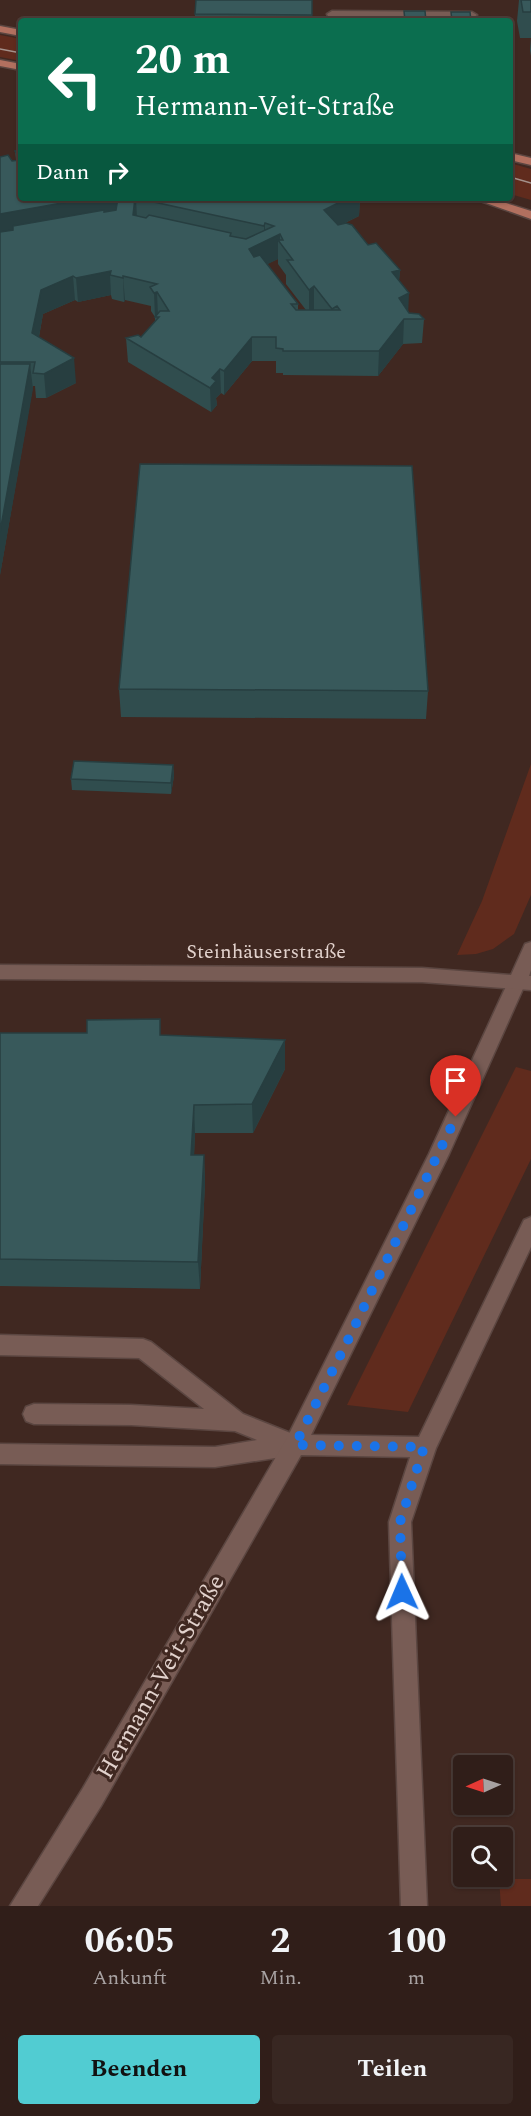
<!DOCTYPE html>
<html lang="de">
<head>
<meta charset="utf-8">
<style>
  body { margin:0; font-family:Spectral,serif; background:#382722; color:#f1f3f6; height:100vh; display:flex; flex-direction:column; font-size:22px; white-space:nowrap }
  * { box-sizing:border-box; margin:0 }
  p { font-size:20px; color:#a8a2a2 }
  .icon { flex:none; width:33px; height:33px; fill:none; stroke:currentColor; stroke-width:2; stroke-linecap:round; stroke-linejoin:round }
  .map { position:relative; height:1906px; overflow:hidden }
  .drawer { display:flex; flex-direction:column; background:#301e19; flex:1 }
  .drawer>* { flex:none }
  .hud { position:absolute; left:18px; top:18px; width:495px; height:183px; border-radius:6px; box-shadow:0 2px 4px #0004,0 0 0 2px #4b3c38; background:#0b6e4f; color:#fff; overflow:hidden }
  .needle { width:39px; rotate:267deg }
  .tools { position:absolute; left:453px; top:1755px; display:grid; gap:12px }
  .tools a { display:grid; place-items:center; width:60px; height:60px; border-radius:6px; background:#301e19; box-shadow:0 2px 4px #0004,0 0 0 2px #4b3c38; font-size:30px }
  .pin { position:absolute; display:grid; place-items:center; width:51px; height:51px; color:#fff; margin:-62px -26px; border-radius:50% 50% 50% 0; rotate:-45deg; box-shadow:0 0 6px #0007 }
  .pin .icon { rotate:45deg }
  .me { position:absolute; width:66px; margin:-33px; rotate:359deg; stroke-linejoin:round; filter:drop-shadow(0 0 4px #0008) }
  .turn { display:flex; align-items:center; gap:21px; height:126px; padding:0 18px; font-size:27px }
  .turn .icon { width:78px; height:78px; stroke-width:2.5 }
  .turn b { display:block; font-size:42px; line-height:51px }
  .then { display:flex; align-items:center; height:57px; padding:0 18px; background:#0003; gap:12px; font-size:22px }
  .eta { display:flex; justify-content:space-evenly; align-items:center; height:102px; text-align:center }
  .eta b { font-size:36px; font-weight:700; line-height:42px }
  .button { display:flex; gap:12px; margin-top:auto; padding:12px 18px }
  .button a { flex:1; height:69px; border-radius:6px; background:#51ccd2; color:#111; font-size:24px; font-weight:700; line-height:69px; text-align:center }
  .button a+a { background:#382722; color:#f1f3f6 }
  .map>svg:first-child { display:block }
  .green { fill:#602b1d }
  .lines { fill:none; stroke-linecap:round; stroke-linejoin:round }
  .lane-casing { stroke:#5b4641; stroke-width:3 }
  .street-casing { stroke:#5b4641; stroke-width:3 }
  .secondary-casing { stroke:#5b4641; stroke-width:3 }
  .primary-casing { stroke:#5b4641; stroke-width:3 }
  .lane { fill:#785c55; fill-rule:evenodd }
  .street { fill:#785c55; fill-rule:evenodd }
  .secondary { fill:#785c55; fill-rule:evenodd }
  .primary { fill:#b2705f; fill-rule:evenodd }
  .tram { stroke:#a4918b; stroke-width:1.5 }
  .wall { fill:#304d4e; fill-rule:evenodd }
  .shaded-wall { fill:#273e40 }
  .building { fill:#38595b; stroke:#273e40; stroke-width:1.5; fill-rule:evenodd }
  .route { stroke:#1a73e8; stroke-width:10; stroke-dasharray:0 18 }
  .labels { text-anchor:middle; dominant-baseline:central; stroke-width:6; stroke-linejoin:round; paint-order:stroke }
  .street-label { font-size:20px; fill:#e2d2cd; stroke:#402821 }
  .near-street-label { font-size:24px; fill:#e2d2cd; stroke:#402821 }
</style>
</head>
<body>
<div class="map">
<svg width="531" height="1906" viewBox="0 0 531 1906">
  <rect width="100%" height="100%" fill="#402821"/>
  <path class="green" d="M0 35 21 39V61L0 57Z
    M510 163 531 169V200L510 194Z
    M531 764V895L514 934 493 949 476 954 457 955 482 901Z
    M516 1067 531 1071V1159L408 1412 347 1405Z
    M499 1879H531V1906H501Z"/>
  <g class="lines">
    <defs>
      <path id="lane" d="M332 11 472 12 477 15 472 18 328 16 327 14Z
        M0 1335 143 1339 151 1342 243 1414 303 1438 306 1445 303 1452 295 1455 215 1467 0 1464V1444L215 1447 257 1440 235 1431 131 1425 34 1424 26 1421 23 1414 26 1407 34 1404 131 1405 204 1409 139 1358 0 1355Z"/>
      <path id="street" d="M517 975 523 977 526 982 449 1154 311 1435 419 1437 524 1220 531 1217V1247L436 1448 411 1522 427 1906H401L389 1522 410 1457 301 1455 101 1806 38 1906H10L83 1788 287 1438 429 1154 508 982 511 977Z"/>
      <path id="secondary" d="M531 942V970L529 976H531V990L422 982 0 979V965L422 968 511 975 525 944Z"/>
      <path id="primary" d="M0 26 21 30V36L0 32Z
        M0 60 21 64V70L0 66Z
        M510 153 531 158V165L510 160Z
        M472 198H490L531 211V219Z"/>
    </defs>
    <use href="#lane" class="lane-casing"/>
    <use href="#street" class="street-casing"/>
    <use href="#secondary" class="secondary-casing"/>
    <use href="#primary" class="primary-casing"/>
    <use href="#lane" class="lane"/>
    <use href="#street" class="street"/>
    <use href="#secondary" class="secondary"/>
    <use href="#primary" class="primary"/>
    <path class="tram" d="M0 49 21 53
      M510 177 531 183"/>
  </g>
  <path class="wall" d="M312 0V21H195V14Z
    M519 0H531V56L530 50 531 38H520L517 21Z
    M21 150V198H360L359 216 343 224 400 270 399 281 408 311 409 313 424 319 422 343 403 344 378 376 283 375V373H276V361H252L224 395 221 393 216 398 217 405 211 412 128 362 126 338 141 337 155 322V317L151 311V306L125 300 124 302 112 299 111 295 78 302 75 300 43 314 39 337 76 383 46 398H36L35 386H33L0 575V157L12 161 16 160 15 151ZM278 259V264L286 275V284L306 310H298V304L267 264Z
    M119 689 428 691 426 719 121 717Z
    M173 765 174 776 171 794 72 790 71 779Z
    M0 1033 161 1035 285 1069 253 1133H195L194 1155H204L205 1183 200 1289 0 1286Z"/>
  <path class="shaded-wall" d="M90 198H118L120 216 0 238V214Z
    M135 198H136L137 218 133 215Z
    M348 198H360L359 216 324 233V210Z
    M265 223V242L280 234V242L278 240V259L250 273 249 249 264 242V226Z
    M400 270 398 293 392 272Z
    M111 271 110 275 111 295 78 302 76 278Z
    M73 276 75 300 43 314 35 358 32 333 41 290Z
    M123 276 125 300 124 302 123 278Z
    M314 286V310L309 314V290Z
    M157 292 158 316 155 317 154 293Z
    M409 293 408 317 399 298Z
    M404 319 403 344 378 376 379 351Z
    M252 337V361L224 395V371Z
    M74 358 76 383 46 398 44 374Z
    M30 364 33 389 0 575V532Z
    M220 369 221 393 216 398 217 405 211 412 210 388 212 378Z
    M173 765 174 776 171 794V783Z
    M285 1040V1069L253 1133 252 1104Z
    M194 1105 195 1133 193 1183 191 1155Z
    M204 1155 205 1183 200 1289 198 1262Z"/>
  <path class="building" d="M196 0H312V15L195 14Z
    M521 0H531V12H523Z
    M404 11H425L426 21H405Z
    M451 12H470L471 21H452Z
    M21 150V198H90L0 214V157L8 155 12 161 21 160 15 151Z
    M118 198H135L133 215 146 218 149 215 231 233 230 236 246 239 274 226 265 223 264 226 140 199 141 198H348L324 210 338 225 346 223 352 225 368 245 376 243 400 270 392 272 409 293 399 298 409 313 419 314 424 319H404L379 351H283V349L276 348V337H252L224 371 220 369 212 378 216 381 210 388 126 338 138 335 141 337 159 317H155L160 311H169L157 292 154 293 150 287 157 284 123 276V278L110 275 111 271 76 278 73 276 41 290 32 333 74 358 44 374 33 373 35 362H0V232L13 230V226L104 210V212L116 210ZM280 234 283 240H278L293 260H287L309 290 314 286 332 309 337 306 340 310H296L291 304H298L260 255 254 257 249 249Z
    M0 364H30L0 532Z
    M140 464 412 466 428 691 119 689Z
    M74 761 173 765 171 783 71 779Z
    M160 1019V1035L285 1040 252 1104 194 1105 191 1155H204L198 1262 0 1259V1033H87V1020Z"/>
  <g class="lines">
    <path class="route" d="M402 1592 400 1522 424 1447 295 1445 346 1344 456 1117"/>
  </g>
  <g class="labels">
    <g class="street-label">
      <text x="266" y="952">Steinhäuserstraße</text>
    </g>
    <g class="near-street-label">
      <text transform="translate(161 1677) rotate(-60)">Hermann-Veit-Straße</text>
    </g>
  </g>
</svg>
<div class="tools">
<a><svg class="needle" viewBox="-14 -14 28 28"><path d="M0-13l5 13h-10z" fill="#e53935"/><path d="M0 13l5-13h-10z" fill="#a8a2a2"/></svg></a>
<a><svg class="icon" aria-label="search" viewBox="0 0 24 24"><circle cx="10" cy="10" r="6"/><path d="M15 15l6 6"/></svg></a>
</div>
<div class="pin" style="left:456px;top:1117px;background:#d93025"><svg class="icon" aria-label="arrive" viewBox="0 0 24 24"><path d="M6 21V4h12l-3 4 3 4H6"/></svg></div>
<svg class="me" style="left:402px;top:1592px" viewBox="-20 -20 40 40"><path d="M0-17L14 15 0 8-14 15z" fill="#1a73e8" stroke="#fff" stroke-width="4"/></svg>
<div class="hud">
<div class="turn"><svg class="icon" aria-label="left" viewBox="0 0 24 24"><path d="M17 20v-9H6M10 6l-5 5 5 5"/></svg><div><b>20 m</b>Hermann-Veit-Straße</div></div>
<div class="then">Dann<svg class="icon" aria-label="right" viewBox="0 0 24 24"><path d="M7 20v-9h11M14 6l5 5-5 5"/></svg></div>
</div>
</div>
<section class="drawer">
<div class="eta">
<div><b>06:05</b><p>Ankunft</p></div>
<div><b>2</b><p>Min.</p></div>
<div><b>100</b><p>m</p></div>
</div>
<div class="button"><a>Beenden</a><a>Teilen</a></div>
</section>
</body>
</html>
